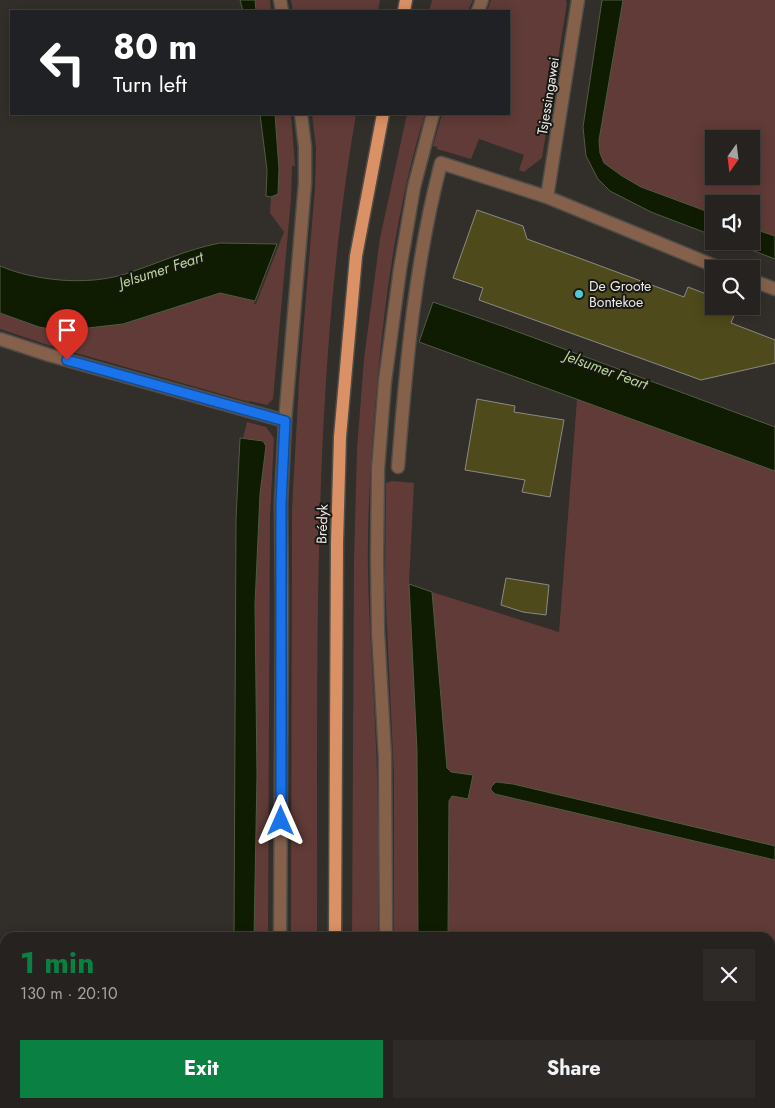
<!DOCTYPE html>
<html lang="en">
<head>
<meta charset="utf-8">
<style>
  body { margin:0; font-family:Jost,sans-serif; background:#2e2a28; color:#f1f3f6; height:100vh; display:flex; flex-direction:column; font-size:19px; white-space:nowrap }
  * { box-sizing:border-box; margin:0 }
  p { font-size:16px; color:#a4a4a4 }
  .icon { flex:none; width:28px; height:28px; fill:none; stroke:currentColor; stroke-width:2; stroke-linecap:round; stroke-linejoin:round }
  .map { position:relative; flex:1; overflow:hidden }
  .drawer { position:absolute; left:0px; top:932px; width:775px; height:176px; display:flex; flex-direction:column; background:#26221f; border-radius:15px 15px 0 0; box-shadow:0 2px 12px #0003,0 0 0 1px #423f3d }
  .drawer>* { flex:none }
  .banner { position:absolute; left:10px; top:10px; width:500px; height:105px; border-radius:0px; box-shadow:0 2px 12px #0003,0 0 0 1px #423f3d; background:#202124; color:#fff; overflow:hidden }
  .needle { width:32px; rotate:194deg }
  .tools { position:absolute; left:705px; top:130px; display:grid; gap:10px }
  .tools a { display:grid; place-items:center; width:55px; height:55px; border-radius:0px; background:#26221f; box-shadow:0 2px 12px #0003,0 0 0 1px #423f3d; font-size:25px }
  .pin { position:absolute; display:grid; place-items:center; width:42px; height:42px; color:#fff; margin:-51px -21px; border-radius:50% 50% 50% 0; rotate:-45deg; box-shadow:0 0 5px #0007 }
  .pin .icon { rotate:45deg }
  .me { position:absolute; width:55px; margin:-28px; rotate:0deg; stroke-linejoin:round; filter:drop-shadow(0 0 4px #0008) }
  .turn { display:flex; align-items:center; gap:18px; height:105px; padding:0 20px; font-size:22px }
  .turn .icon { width:65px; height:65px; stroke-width:2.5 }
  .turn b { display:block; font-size:35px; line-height:42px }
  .round { display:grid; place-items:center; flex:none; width:52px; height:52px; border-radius:0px; background:#2e2a28 }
  .overview { display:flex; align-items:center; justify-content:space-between; height:85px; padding:0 20px }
  h1 { font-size:30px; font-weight:700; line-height:38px; color:#0b8043 }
  .primary-button { display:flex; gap:10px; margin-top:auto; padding:10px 20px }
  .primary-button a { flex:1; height:58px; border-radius:0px; background:#0b8043; color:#fff; font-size:20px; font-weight:700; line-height:58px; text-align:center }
  .primary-button a+a { background:#2e2a28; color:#f1f3f6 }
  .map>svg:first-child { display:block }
  .green { fill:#603b37; fill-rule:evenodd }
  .water { fill:#101c01; stroke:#525a46 }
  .building { fill:#4f4a1c; stroke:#8b8a83 }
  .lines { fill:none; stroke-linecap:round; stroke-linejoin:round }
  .service-casing { stroke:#504c47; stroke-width:15 }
  .minor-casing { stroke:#504c47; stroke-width:15 }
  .primary-casing { stroke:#504c47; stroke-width:15 }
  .service { stroke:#85614c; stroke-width:12 }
  .minor { stroke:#85614c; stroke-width:12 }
  .primary { stroke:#da9165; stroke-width:12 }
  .route-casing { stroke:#114b97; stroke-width:12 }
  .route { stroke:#1a73e8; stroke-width:9 }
  .poi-dot { fill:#52cbd9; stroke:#181714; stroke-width:2 }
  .labels { text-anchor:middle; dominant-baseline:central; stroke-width:4; stroke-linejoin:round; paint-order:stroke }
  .street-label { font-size:14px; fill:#eceae7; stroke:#181714 }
  .poi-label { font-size:14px; fill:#eceae7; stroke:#181714; text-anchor:start }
  .water-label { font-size:15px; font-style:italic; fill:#b9d996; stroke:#181714 }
</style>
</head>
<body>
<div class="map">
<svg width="775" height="1108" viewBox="0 0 775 1108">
  <rect width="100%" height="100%" fill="#322e29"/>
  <path class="green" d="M255 0H270L271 11H256Z
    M291 0H380L378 11H293Z
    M432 0H473L468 11H429Z
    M491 0H566V2L567 3 542 158 524 172 519 170 524 155 479 139 471 159 437 149V147L433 146 442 114H509V11H487Z
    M623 0H775V236L751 228V204H714V214L641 187 622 176 604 163 600 153 599 140ZM714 139H751V176H714Z
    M275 114H291L295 166H292L291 199 273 399 267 405 249 401V402L48 345 0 329V313L39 327 123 324 220 293 255 301 254 304H256L284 232 270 213 271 197 278 194 279 169Z
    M312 114H356C310 385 318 663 317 937L291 938 292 509 299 382 315 187 316 148Z
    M407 114H425C399 198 386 288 378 376 372 441 367 506 368 571 369 629 374 688 376 746 379 810 378 874 378 937H352L354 560 357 449 364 359 380 238Z
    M577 399 775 471V846L513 784 496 782 491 790 495 794 775 860V1108H588L572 1104H770V938L448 937 449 801 452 796 470 783 472 776 450 772 447 768 432 592 559 632Z
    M247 422 266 427 274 438 270 517 268 937H254L257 775 255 604 260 494 266 446 263 441 243 438Z
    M392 481 414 483 409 584 417 751 418 937H394V775L385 584 386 483Z
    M291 1104H317V1108H290Z
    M351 1104H377V1108H351Z
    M394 1104H418V1108H394Z
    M465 1104H515L531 1108H462Z"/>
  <path class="water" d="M240 0H255L256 11H243Z
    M602 0H623L599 140 600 153 604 163 622 176 641 187 714 214V236L651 212 610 191 598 179 586 156 583 127Z
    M260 114H275L279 169 278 194 271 197 266 196 267 170Z
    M751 228 775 236V259L728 241H751Z
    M220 243 277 244 255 301 220 293 123 324 61 331 39 327 0 313V266C35 281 88 286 125 274 157 264 187 249 220 243Z
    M433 302 502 326 775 427V471L419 342Z
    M240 438 263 441 266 446 260 494 255 604 257 775 254 938 234 937 236 519Z
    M409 584 432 592 447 768 451 772 473 775 468 799 452 796 449 801 448 937H418L417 751Z
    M496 782 513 784 775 846V860L495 794 491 790V787Z
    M0 1088 5 1090V1104H41L52 1108H11L0 1104Z
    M418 1104H465L462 1108H418Z
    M515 1104H572L588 1108H531Z"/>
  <path class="building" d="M477 210 523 226 527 239 579 258 684 297 688 287 714 297V306H738L731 323 775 340V363L701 380 479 300 483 288 453 278Z
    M477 399 515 406 514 412 564 420 550 497 522 492 525 480 465 470Z
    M506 578 549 585 546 615 523 612 501 605Z"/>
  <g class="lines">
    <defs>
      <path id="service" d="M478 11 482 0
        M0 339 49 355 285 421
        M386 938 385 757 378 631 377 559 378 469 385 381 400 269 414 187 433 114
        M385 1108V1104"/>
      <path id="minor" d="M280 0 282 11
        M547 197 578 0
        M751 280 775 289
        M398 467C406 365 415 262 441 163L547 197 722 269
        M280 938 282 607 281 504 285 421 305 183V147L301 114
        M279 1108V1104"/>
      <path id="primary" d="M404 11 406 0
        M335 938 337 543 340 437 356 256 383 114
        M334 1108V1104"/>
    </defs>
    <use href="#service" class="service-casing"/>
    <use href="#minor" class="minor-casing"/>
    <use href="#primary" class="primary-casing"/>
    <use href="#service" class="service"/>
    <use href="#minor" class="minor"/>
    <use href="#primary" class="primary"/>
  </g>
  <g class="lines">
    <defs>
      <path id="route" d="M67 360 285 421 281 504V821"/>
    </defs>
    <use href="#route" class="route-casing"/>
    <use href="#route" class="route"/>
  </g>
  <circle class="poi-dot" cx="579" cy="294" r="5"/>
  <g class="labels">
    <g class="street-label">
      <text transform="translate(548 96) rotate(-81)">Tsjessingawei</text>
      <text transform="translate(322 524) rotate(-88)">Brédyk</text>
    </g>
    <g class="poi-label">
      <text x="589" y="286">De Groote<tspan x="589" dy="16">Bontekoe</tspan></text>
    </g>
    <g class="water-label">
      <text transform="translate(161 270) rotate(-18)">Jelsumer Feart</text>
      <text transform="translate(606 370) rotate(20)">Jelsumer Feart</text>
    </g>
  </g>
</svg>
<div class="tools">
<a><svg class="needle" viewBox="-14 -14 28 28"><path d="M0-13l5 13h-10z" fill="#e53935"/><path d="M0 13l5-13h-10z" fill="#a4a4a4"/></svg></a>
<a><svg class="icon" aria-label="sound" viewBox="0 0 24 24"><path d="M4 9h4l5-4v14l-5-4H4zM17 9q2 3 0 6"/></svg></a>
<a><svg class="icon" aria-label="search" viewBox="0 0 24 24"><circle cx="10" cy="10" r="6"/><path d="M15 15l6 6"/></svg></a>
</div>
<div class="pin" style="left:67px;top:360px;background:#d93025"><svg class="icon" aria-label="arrive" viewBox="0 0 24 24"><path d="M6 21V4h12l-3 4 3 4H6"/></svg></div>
<svg class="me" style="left:281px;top:821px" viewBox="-20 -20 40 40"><path d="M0-17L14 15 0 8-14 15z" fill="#1a73e8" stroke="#fff" stroke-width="4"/></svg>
<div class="banner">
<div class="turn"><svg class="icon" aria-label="left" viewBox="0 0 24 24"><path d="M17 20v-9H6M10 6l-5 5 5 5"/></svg><div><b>80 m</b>Turn left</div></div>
</div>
<section class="drawer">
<div class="overview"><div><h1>1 min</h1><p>130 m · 20:10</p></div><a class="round"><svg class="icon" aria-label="close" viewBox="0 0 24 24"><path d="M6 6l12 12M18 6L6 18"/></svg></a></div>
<div class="primary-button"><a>Exit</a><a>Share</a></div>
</section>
</div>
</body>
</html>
